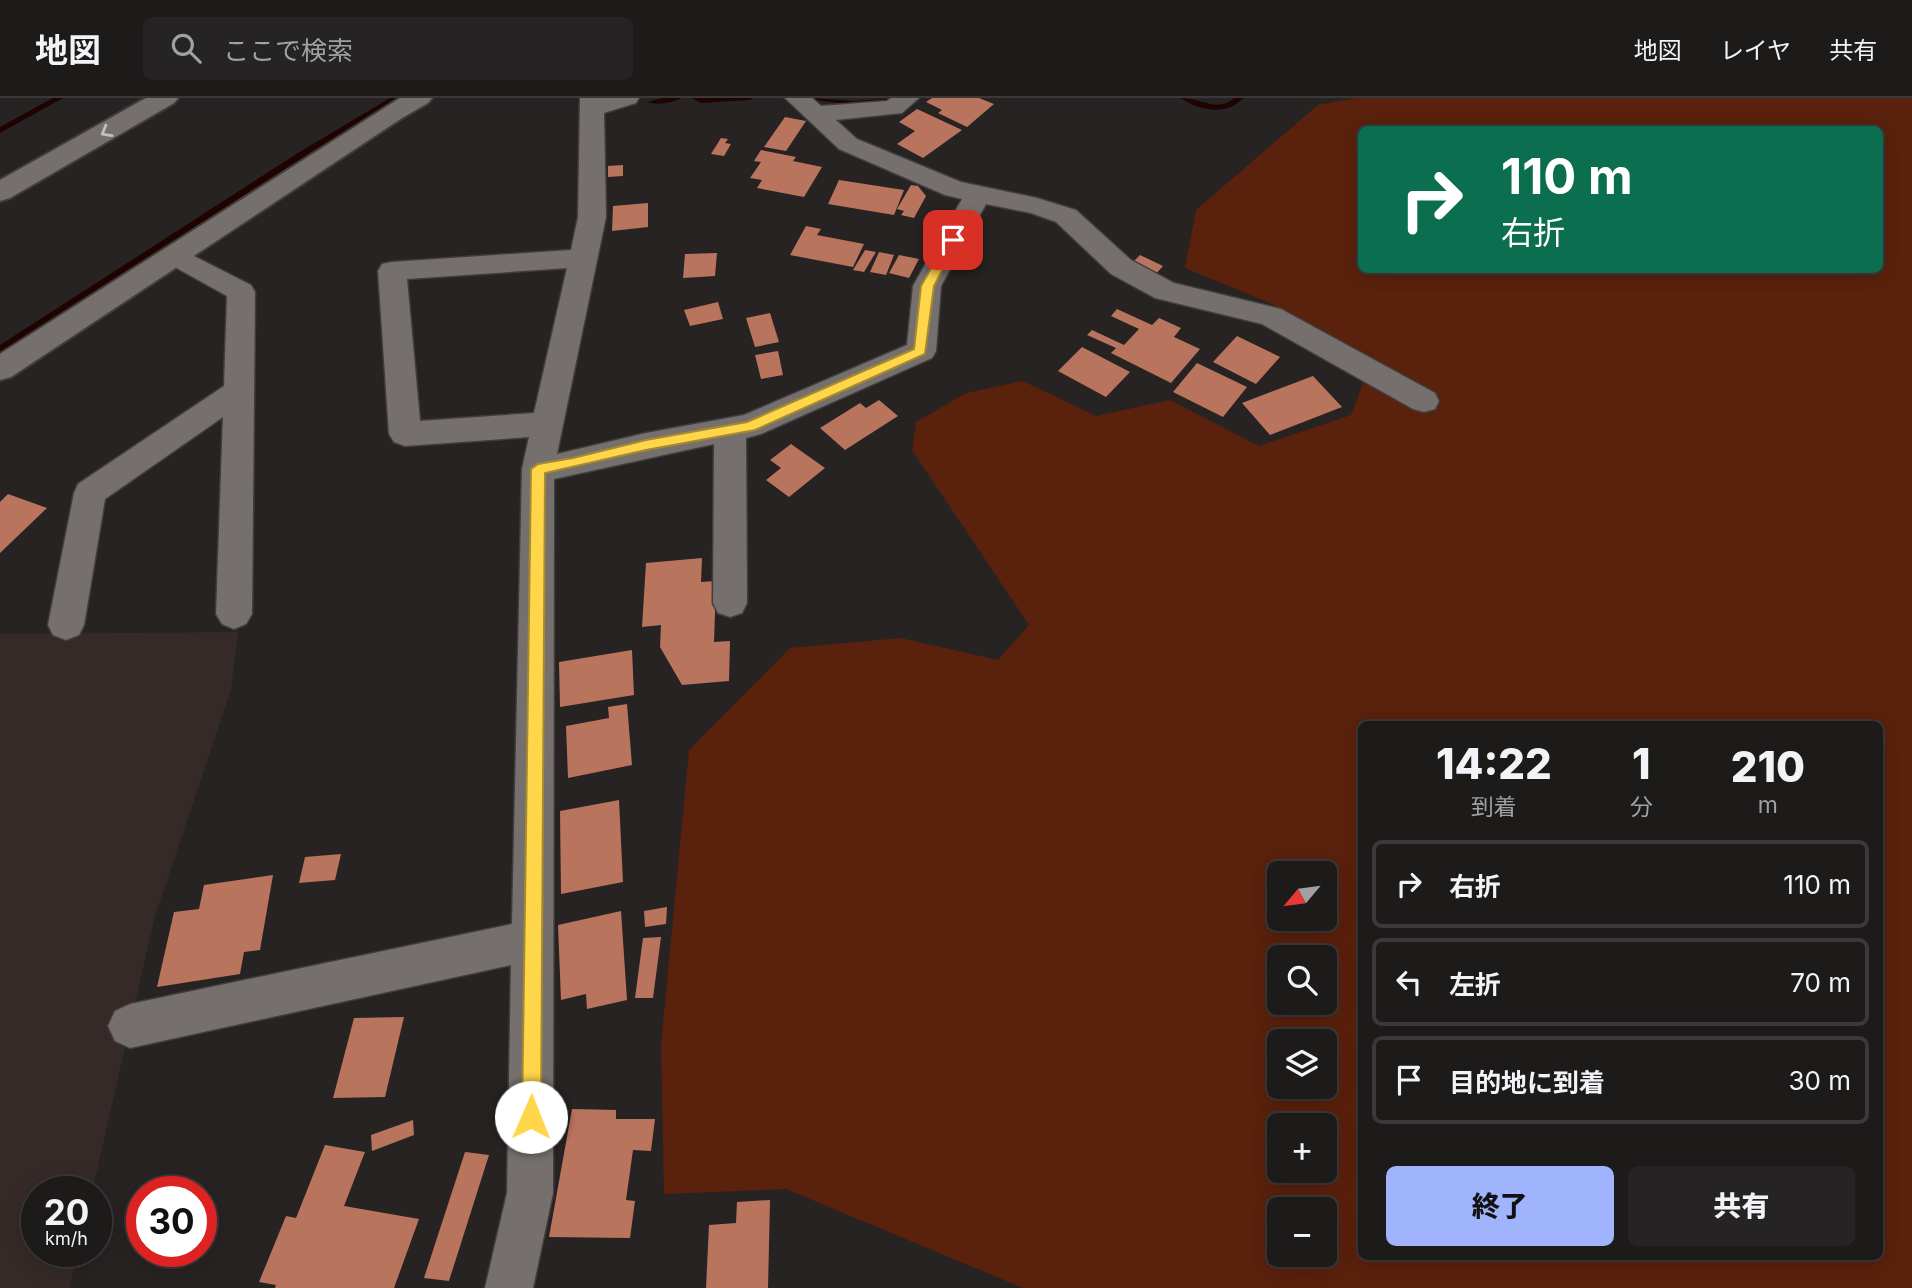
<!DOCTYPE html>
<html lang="ja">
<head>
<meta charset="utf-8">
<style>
  body { margin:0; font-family:Inter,"Noto Sans JP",sans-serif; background:#252323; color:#f1f3f6; height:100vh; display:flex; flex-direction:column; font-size:26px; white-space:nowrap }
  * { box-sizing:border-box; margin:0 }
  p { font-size:23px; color:#a0a1a2 }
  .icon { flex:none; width:38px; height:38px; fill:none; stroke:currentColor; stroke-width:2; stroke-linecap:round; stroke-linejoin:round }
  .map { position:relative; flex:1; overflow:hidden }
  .details { position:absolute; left:1358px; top:623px; width:525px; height:539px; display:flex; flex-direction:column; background:#1d1a1a; border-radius:10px; box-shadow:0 4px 18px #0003,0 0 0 2px #3b3839 }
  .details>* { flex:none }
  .hud { position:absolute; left:1358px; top:28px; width:525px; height:147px; border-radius:10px; box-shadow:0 4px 18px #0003,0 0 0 2px #3b3839; background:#0b6e4f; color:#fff; overflow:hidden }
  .needle { width:46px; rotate:241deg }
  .controls { position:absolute; left:1267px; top:763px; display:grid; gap:14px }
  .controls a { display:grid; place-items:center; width:70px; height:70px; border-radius:10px; background:#1d1a1a; box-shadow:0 4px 18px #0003,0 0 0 2px #3b3839; font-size:35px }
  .speed { position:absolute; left:21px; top:1078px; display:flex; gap:14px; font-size:35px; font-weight:700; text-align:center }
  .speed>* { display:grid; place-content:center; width:91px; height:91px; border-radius:50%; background:#1d1a1a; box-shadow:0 4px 18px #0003,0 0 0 2px #3b3839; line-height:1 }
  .speed small { font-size:18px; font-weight:400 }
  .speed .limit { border:10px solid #d22; background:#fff; color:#111 }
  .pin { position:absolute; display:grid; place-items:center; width:60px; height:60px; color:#fff; margin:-30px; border-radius:14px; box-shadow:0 4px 10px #0006 }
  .me { position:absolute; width:77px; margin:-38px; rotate:1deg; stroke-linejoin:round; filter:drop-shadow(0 0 5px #0008) }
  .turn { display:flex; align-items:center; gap:24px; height:147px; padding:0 28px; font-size:32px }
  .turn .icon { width:91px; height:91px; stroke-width:2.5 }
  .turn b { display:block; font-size:49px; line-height:60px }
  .eta { display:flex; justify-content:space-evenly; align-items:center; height:119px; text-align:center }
  .eta b { font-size:42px; font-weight:800; line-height:49px }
  .cta { display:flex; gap:14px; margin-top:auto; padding:14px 28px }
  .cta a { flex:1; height:80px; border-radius:10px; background:#a0b3fd; color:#111; font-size:28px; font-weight:800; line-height:80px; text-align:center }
  .cta a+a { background:#252323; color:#f1f3f6 }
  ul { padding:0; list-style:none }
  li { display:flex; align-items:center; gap:21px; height:88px; margin:0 14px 10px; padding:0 14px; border:4px solid #3b3839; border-radius:10px }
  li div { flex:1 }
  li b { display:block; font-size:26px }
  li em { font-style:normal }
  header { display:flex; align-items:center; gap:42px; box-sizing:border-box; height:98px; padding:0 35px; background:#1d1a1a; border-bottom:2px solid #3b3839 }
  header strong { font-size:33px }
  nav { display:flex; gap:38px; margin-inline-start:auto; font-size:24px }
  .search { width:490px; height:63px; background:#252323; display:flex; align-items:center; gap:18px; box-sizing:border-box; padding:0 24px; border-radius:10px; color:#a0a1a2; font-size:26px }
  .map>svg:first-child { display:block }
  .built { fill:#352a27 }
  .green { fill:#5a210c; fill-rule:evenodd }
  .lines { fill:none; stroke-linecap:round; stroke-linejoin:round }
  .stream { fill:#1f0300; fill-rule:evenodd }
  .building { fill:#b9745d }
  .minor-casing { stroke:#413d3c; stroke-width:3 }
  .tertiary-casing { stroke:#413d3c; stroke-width:4 }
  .minor { fill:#75706e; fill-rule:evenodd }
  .tertiary { fill:#75706e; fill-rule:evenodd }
  .oneway { stroke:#c4c0bf }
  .route { fill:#ffd54a; stroke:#a68a30; stroke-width:2 }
</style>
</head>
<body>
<header>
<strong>地図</strong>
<div class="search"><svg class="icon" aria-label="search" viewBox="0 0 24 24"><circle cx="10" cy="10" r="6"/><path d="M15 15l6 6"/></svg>ここで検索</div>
<nav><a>地図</a><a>レイヤ</a><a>共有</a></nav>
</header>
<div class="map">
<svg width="1912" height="1190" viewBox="0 0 1912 1190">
  <rect width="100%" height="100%" fill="#272322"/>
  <path class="built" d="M238 534 231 592 155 818 92 1094H37V1153H78L69 1190H0V536Z"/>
  <path class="green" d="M1356 0H1912V1190H1023L786 1091 664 1096 661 947 689 652 790 550 901 540 998 562 1029 527 912 352 916 324 966 295 1023 283 1096 318 1170 302 1259 348 1351 317 1372 262 1276 208 1185 170 1196 112 1318 7ZM1362 32H1880V172H1362ZM1362 626H1880V1158H1362ZM1279 775H1325V821H1279ZM1279 859H1325V905H1279ZM1279 943H1325V989H1279ZM1279 1027H1325V1073H1279ZM1279 1111H1325V1157H1279Z"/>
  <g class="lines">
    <path class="stream" d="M53 0H63L0 35V29Z
      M390 0H400L304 59 0 255V247L298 55Z
      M662 0H682C675 4 656 8 648 4Z
      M692 0H754L750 2 701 5Z
      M811 0 854 3 898 0 894 2 854 7 815 2Z
      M1181 0C1200 0 1218 15 1234 0H1243C1228 18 1198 13 1181 0Z"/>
  </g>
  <path class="building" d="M932 0H979L994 6 967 29 938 15 942 12 926 4Z
    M917 11 962 32 923 60 897 46 915 33 899 24Z
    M785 19 806 23 786 53 764 49Z
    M721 40 728 41 725 45 731 46 724 58 711 56Z
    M761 52 796 59 793 63 822 69 804 99 757 90 762 82 750 80 761 64 754 63Z
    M623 67V78L608 79V68Z
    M839 82 904 92 894 117 828 106Z
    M911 87 918 88 926 98 914 120 901 117 904 113 897 111Z
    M648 105V129L612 133 613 108Z
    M806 128 821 131 817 137 864 146 853 169 790 157Z
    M865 152 876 154 864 174 853 172Z
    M879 154 894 157 886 177 870 174Z
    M717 155 715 178 683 180 685 156Z
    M899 157 919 161 909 180 889 175Z
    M1140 157 1163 168 1155 177 1131 166Z
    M718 204 723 221 690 228 684 212Z
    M1117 211 1152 227 1159 220 1181 230 1174 239 1200 251 1171 285 1111 255 1116 250 1087 237 1092 232 1124 247 1139 231 1111 218Z
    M770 215 779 244 755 249 746 220Z
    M1237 238 1280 259 1256 286 1213 264Z
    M1082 249 1130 274 1106 299 1058 273Z
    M778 253 783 277 761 281 755 257Z
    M1197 265 1247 289 1223 319 1173 294Z
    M1313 278 1342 309 1270 337 1242 305Z
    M879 302 898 318 845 352 820 330 860 305 866 310Z
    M791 346 825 370 789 399 766 382 781 370 770 362Z
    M8 396 47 410 0 455V404Z
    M702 460 701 484 716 483 714 544 730 543 729 583 682 587 660 549 661 527 642 529 646 465Z
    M632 552 634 597 560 609 559 564Z
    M627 606 632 667 568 680 566 628 609 620 608 609Z
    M619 702 623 784 561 796 560 713Z
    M341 756 335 782 299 785 305 759Z
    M273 777 260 852 244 854 240 876 157 889 174 814 199 811 204 787Z
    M667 809 666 826 645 829 644 813Z
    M621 813 627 902 587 911 586 896 561 902 558 827Z
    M661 839 653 900H635L643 840Z
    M404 919 385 999 333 1000 354 920Z
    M572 1011 616 1012V1021H655L651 1053 633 1052 626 1102 635 1103 630 1140 549 1139Z
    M413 1022 414 1037 372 1053 371 1037Z
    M325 1047 365 1054 344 1108 419 1121 394 1190H275L276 1187 259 1184 286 1118 296 1120Z
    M465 1054 489 1057 449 1183 424 1180Z
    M770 1102 768 1190H706L709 1127 736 1125 737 1104Z"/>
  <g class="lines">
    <defs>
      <path id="minor" d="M580 0H639L636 5 604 15 606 119 557 356 646 335 744 317 907 247 913 188 962 101 945 97 839 51 785 0H812L821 8 887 3 891 0H919L902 15 836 22 857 41 961 84 1037 100 1076 112 1131 162 1174 185 1281 211 1435 295 1439 303 1435 311 1424 314 1413 311 1262 226 1155 200 1111 176 1056 124 1031 115 986 106 941 188 936 253 932 260 761 336 746 340 747 505 742 515 730 519 718 515 713 505 714 346 554 381 553 1095 533 1190H485L507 1095 511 867 130 950 115 943 108 928 115 913 130 906 512 826 522 371 529 339 405 348 394 344 389 336 378 173 382 166 392 164 571 152 578 119ZM567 170 534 315 420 323 407 181Z
        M174 148 251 187 255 194 252 516 246 526 234 531 222 526 216 516 223 319 105 401 84 527 79 537 66 542 53 537 48 527 74 395 78 386 224 288 227 198 164 163 160 157 164 151Z"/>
      <path id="tertiary" d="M146 0H178L174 5 10 100 0 103V82Z
        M400 0H432L428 5 402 20 11 279 0 282V256Z"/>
    </defs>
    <use href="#minor" class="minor-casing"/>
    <use href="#tertiary" class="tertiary-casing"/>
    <use href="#minor" class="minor"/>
    <use href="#tertiary" class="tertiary"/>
  </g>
  <defs><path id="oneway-chevron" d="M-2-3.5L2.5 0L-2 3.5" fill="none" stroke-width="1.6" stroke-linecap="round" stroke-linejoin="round" transform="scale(1.75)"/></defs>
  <use class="oneway" href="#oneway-chevron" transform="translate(106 34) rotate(150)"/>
  <path class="route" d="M953 138 958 142 934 188 925 256 755 332 646 352 545 375 541 1019 538 1026 531 1029 525 1026 522 1019 531 371 538 366 573 360 646 342 747 324 914 251 921 188 947 142Z"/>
</svg>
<div class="controls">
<a><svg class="needle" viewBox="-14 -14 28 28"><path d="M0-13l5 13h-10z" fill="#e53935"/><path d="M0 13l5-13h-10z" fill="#a0a1a2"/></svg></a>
<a><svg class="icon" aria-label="search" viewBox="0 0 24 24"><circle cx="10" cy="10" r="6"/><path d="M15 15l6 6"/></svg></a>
<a><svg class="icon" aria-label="layers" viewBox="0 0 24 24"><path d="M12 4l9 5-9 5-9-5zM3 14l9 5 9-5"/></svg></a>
<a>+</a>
<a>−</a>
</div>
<div class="speed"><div>20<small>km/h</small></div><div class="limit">30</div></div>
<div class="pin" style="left:953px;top:142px;background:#d93025"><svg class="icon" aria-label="arrive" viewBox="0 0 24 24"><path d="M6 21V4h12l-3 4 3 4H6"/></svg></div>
<svg class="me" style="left:531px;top:1019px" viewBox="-20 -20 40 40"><circle r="19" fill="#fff"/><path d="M0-13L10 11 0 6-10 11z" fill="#ffd54a"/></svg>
<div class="hud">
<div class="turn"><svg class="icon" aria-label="right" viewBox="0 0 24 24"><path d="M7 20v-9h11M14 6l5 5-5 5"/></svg><div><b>110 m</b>右折</div></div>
</div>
<section class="details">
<div class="eta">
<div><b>14:22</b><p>到着</p></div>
<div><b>1</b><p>分</p></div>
<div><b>210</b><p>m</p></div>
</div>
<ul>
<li><svg class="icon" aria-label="right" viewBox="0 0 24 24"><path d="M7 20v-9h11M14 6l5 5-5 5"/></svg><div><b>右折</b></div><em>110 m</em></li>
<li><svg class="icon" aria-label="left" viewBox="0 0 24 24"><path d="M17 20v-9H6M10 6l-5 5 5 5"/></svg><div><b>左折</b></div><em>70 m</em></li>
<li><svg class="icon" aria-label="arrive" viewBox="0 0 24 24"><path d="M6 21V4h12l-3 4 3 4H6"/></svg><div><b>目的地に到着</b></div><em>30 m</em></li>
</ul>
<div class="cta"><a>終了</a><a>共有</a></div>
</section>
</div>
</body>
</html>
